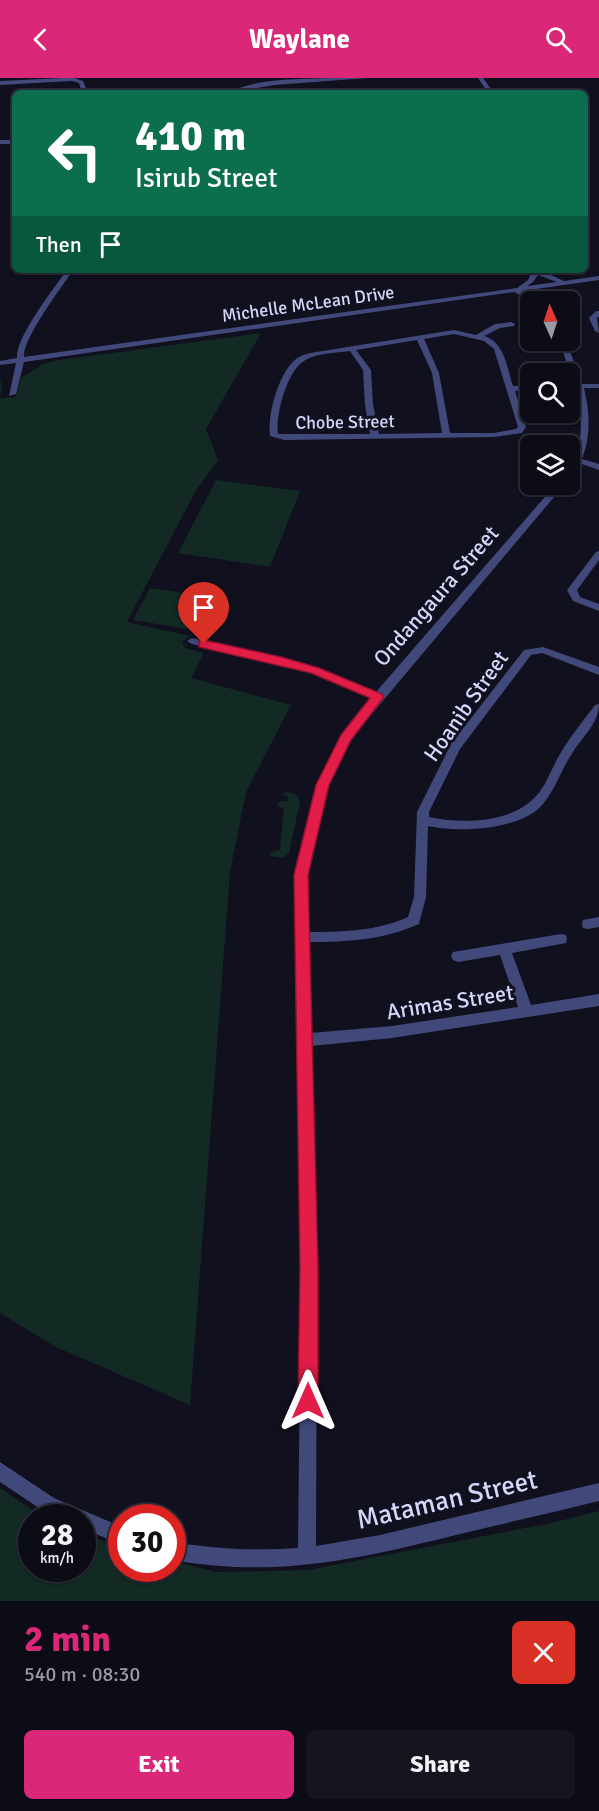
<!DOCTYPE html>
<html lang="en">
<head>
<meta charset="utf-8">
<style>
  body { margin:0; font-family:Signika,sans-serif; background:#151520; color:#f1f3f6; height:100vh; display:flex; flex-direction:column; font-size:22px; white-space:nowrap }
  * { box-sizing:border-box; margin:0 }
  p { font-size:20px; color:#9a9ba1 }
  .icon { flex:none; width:33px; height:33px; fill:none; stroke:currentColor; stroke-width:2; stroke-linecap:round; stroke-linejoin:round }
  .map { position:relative; height:1523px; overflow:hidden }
  .sheet { display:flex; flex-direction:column; background:#0c0c17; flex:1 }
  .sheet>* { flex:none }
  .banner { position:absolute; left:12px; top:12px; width:576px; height:183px; border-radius:9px; box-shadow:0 2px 4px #0004,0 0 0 2px #2c2c36; background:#0b6e4f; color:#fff; overflow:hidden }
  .needle { width:39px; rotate:357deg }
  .controls { position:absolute; left:520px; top:213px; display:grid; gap:12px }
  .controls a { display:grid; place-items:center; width:60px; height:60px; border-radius:9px; background:#0c0c17; box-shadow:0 2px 4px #0004,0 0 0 2px #2c2c36; font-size:30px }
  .speed { position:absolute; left:18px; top:1426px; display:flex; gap:12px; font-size:30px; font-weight:700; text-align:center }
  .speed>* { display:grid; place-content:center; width:78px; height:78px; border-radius:50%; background:#0c0c17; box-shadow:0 2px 4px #0004,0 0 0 2px #2c2c36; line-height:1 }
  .speed small { font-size:15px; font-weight:400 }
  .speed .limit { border:9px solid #d22; background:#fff; color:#111 }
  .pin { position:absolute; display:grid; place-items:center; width:51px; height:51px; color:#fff; margin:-62px -26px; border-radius:50% 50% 50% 0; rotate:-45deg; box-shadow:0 0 6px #0007 }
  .pin .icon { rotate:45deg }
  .me { position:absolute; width:66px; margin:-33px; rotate:0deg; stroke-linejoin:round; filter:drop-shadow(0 0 4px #0008) }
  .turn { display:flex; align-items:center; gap:21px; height:126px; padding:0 24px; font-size:27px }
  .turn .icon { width:78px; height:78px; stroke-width:2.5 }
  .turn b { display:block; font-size:42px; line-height:51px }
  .then { display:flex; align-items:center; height:57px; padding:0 24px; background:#0003; gap:12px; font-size:22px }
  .round { display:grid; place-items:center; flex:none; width:63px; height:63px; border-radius:9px; background:#151520 }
  .headline { display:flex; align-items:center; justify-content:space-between; height:102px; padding:0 24px }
  h1 { font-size:36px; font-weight:700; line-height:45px; color:#db2777 }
  .action { display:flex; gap:12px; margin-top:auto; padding:12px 24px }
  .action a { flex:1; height:69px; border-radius:9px; background:#db2777; color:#fff; font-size:24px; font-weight:700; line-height:69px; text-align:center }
  .action a+a { background:#151520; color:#f1f3f6 }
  header { display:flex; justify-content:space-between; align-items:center; height:78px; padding:0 24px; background:#db2777; color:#fff; font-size:27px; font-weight:700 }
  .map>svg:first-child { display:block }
  .green { fill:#132924 }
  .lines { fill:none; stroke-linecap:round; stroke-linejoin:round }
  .minor { fill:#404979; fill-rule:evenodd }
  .route { fill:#e11d48; stroke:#92132f; stroke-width:1.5 }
  .labels { text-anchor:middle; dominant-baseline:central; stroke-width:6; stroke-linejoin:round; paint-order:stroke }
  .far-street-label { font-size:18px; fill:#d3d7fa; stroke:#10101f }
  .street-label { font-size:22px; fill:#d3d7fa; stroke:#10101f }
  .near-street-label { font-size:27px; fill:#d3d7fa; stroke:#10101f }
</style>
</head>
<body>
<header><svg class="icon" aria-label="back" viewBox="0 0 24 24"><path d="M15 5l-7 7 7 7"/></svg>Waylane<svg class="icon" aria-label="search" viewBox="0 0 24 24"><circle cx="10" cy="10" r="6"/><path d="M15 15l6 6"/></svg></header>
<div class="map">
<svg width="599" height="1523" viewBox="0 0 599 1523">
  <rect width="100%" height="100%" fill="#10101f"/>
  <path class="green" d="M261 255 206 351 218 382 195 414 127 544 190 558 182 564 185 570 204 575 191 600 291 627 246 714 230 794 190 1327 56 1269 0 1235V301L2 309 0 320 16 319 21 300 43 286 59 282Z
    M216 402 300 413 270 489 178 475Z
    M150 510 204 518 188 551 133 542Z
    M287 714 297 717 300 724 289 775 283 780 270 778 271 774 280 772 284 730 279 729 277 726 281 723 287 724 288 719 281 716Z
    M0 1410 37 1435 48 1440H32V1491H82L83 1455 121 1470 122 1491H172L173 1483 216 1494 308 1492 551 1445 599 1433V1523H0Z"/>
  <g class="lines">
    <path class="minor" d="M63 0H74L83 3 88 15H82L79 5 72 3 0 7V3Z
      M332 0H367L274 7 228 15C254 0 302 1 332 0Z
      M478 0H483L494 15H488Z
      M0 62H15V66H0Z
      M67 192H73C62 209 22 261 24 279L517 210 528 202 533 192H539L564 203 599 198V202L522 213 534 216 545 224C537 224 521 218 514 214L24 284 16 316 9 318 16 285 0 287V283L17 280C15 260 54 210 67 192ZM538 197 557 204 527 208 533 204Z
      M596 233H599V239L597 240 599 255 595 253 589 240Z
      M511 244 515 246 514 248 500 250 484 258C505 264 507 291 513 308H531V312L515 313 526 349 522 355 494 359 284 362 270 358C267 337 279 294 296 281 300 278 305 276 310 275L454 252 476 257 495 246ZM454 256 484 263 494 271 518 349 516 351 494 355H450L439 295 424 261ZM417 262 432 295 442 355 379 356 373 327 371 292 356 272ZM350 273 363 292 365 327 370 356H278C275 338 287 293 304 283 316 275 335 275 350 273Z
      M559 262H566L582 306H599V310H584C590 334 591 358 582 381L599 386V392L579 385 573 397 570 398C570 385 576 376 579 364 583 347 580 328 576 310H570V306H574Z
      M556 406H565L350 662 325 717 307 797 309 854C342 854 377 853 408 839L414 819 417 734 451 666 524 572 543 569 599 589V597L542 575 531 577 460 671 429 734V739C459 746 507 745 531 723 545 712 551 691 560 676 570 659 583 643 595 627L599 626C599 645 583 658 573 674 562 690 556 710 543 726 522 752 459 755 428 748L426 819 419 846C384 862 347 864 309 864L311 955 392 948 518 929 500 877 458 884 453 882 451 878 453 874 561 856 566 857 567 861 566 865 512 875 531 927 599 916V928L392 960 311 968 317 1190 316 1468 380 1457 599 1405V1423C550 1435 501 1446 452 1458 354 1482 274 1500 172 1482V1464C215 1471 255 1473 298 1470L301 1190 295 797 313 717 341 657 371 620 311 595 280 586 192 566 187 563 192 560 281 580 319 591 376 614Z
      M599 473V482L577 512 580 519 599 526V533L573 523 567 512 596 474Z
      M599 839V849L588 851 583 850 582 846 583 842Z
      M0 1384 54 1420 122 1449V1467L82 1450V1440H59L42 1432 0 1404Z"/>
  </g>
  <path class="route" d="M204 562 281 579 319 590 382 616 384 619 351 662 329 707 308 797 318 1190V1323L315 1330 308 1333 301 1330 298 1323 300 1190 294 797 316 707 341 657 370 620 311 595 199 569V563Z"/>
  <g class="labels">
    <g class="far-street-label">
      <text transform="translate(308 226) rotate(-8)">Michelle McLean Drive</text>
      <text transform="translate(345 344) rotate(-1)">Chobe Street</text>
    </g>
    <g class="street-label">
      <text transform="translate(436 518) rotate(-49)">Ondangaura Street</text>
      <text transform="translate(466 628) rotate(-55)">Hoanib Street</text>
      <text transform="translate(450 924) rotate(-9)">Arimas Street</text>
    </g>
    <g class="near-street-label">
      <text transform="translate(447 1422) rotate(-13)">Mataman Street</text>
    </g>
  </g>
</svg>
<div class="controls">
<a><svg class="needle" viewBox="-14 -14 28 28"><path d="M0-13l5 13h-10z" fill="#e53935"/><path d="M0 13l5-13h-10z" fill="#9a9ba1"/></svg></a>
<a><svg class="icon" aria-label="search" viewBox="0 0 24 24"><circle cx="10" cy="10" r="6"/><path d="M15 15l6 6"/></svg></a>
<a><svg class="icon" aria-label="layers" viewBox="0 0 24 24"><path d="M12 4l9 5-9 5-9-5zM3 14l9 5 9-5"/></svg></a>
</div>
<div class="speed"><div>28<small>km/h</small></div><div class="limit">30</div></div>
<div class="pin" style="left:204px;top:566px;background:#d93025"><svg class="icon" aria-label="arrive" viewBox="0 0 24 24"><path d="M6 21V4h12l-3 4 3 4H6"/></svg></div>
<svg class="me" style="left:308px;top:1323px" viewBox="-20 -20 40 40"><path d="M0-17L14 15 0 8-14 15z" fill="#e11d48" stroke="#fff" stroke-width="4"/></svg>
<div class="banner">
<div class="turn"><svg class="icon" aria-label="left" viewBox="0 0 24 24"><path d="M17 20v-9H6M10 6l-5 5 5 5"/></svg><div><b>410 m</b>Isirub Street</div></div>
<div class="then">Then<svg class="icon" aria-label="arrive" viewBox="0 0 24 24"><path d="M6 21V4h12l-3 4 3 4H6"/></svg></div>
</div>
</div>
<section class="sheet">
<div class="headline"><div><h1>2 min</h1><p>540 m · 08:30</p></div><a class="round" style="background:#d93025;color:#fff"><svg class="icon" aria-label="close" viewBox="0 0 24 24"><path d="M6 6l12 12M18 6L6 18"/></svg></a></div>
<div class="action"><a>Exit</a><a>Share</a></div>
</section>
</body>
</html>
